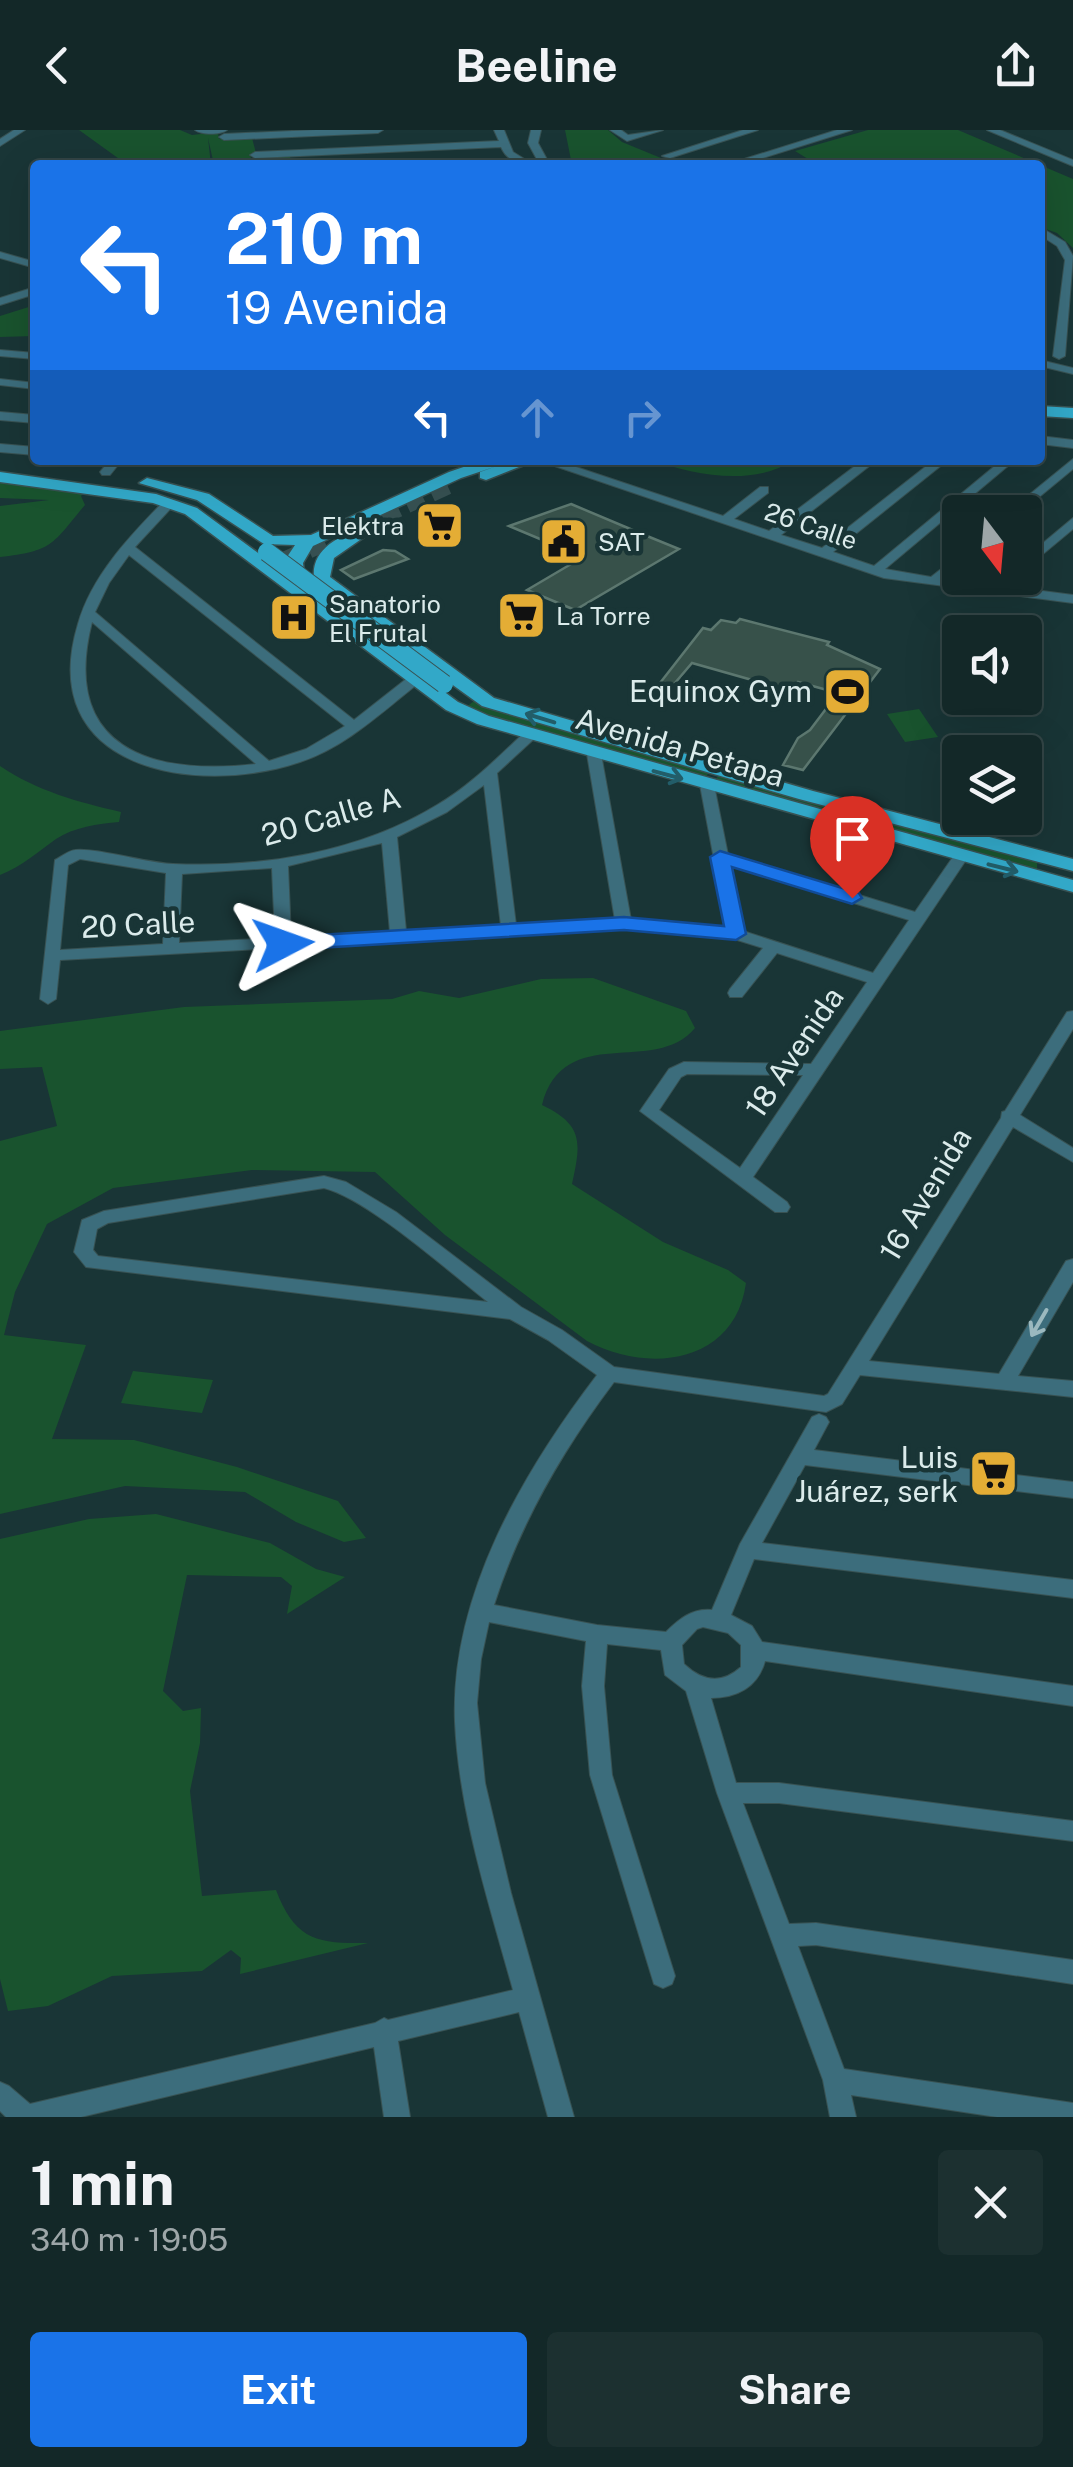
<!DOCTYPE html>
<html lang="en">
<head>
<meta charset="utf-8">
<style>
  body { margin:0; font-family:"Public Sans",sans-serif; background:#1c3030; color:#f1f3f6; height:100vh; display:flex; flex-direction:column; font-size:38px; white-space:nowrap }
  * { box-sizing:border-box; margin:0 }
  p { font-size:32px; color:#9da6a8 }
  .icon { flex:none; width:55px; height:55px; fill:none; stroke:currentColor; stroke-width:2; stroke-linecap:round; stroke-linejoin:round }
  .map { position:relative; height:1987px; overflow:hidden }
  .drawer { display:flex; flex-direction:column; background:#132828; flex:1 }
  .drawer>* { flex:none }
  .hud { position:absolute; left:30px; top:30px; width:1015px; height:305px; border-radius:10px; box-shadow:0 10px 40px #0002,0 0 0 2px #324445; background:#1a73e8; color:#fff; overflow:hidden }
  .needle { width:65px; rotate:164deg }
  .controls { position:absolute; left:942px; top:365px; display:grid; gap:20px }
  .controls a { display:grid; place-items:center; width:100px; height:100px; border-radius:10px; background:#132828; box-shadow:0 10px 40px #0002,0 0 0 2px #324445; font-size:50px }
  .pin { position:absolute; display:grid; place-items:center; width:85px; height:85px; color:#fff; margin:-102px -42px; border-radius:50% 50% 50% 0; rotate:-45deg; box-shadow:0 0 10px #0007 }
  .pin .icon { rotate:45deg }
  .me { position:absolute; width:110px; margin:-55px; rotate:86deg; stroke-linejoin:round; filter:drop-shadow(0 0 8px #0008) }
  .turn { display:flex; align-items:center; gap:35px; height:210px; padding:0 30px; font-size:45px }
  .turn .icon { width:130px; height:130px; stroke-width:2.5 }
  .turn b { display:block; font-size:70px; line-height:85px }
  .lanes { display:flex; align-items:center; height:95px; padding:0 30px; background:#0003; justify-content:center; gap:50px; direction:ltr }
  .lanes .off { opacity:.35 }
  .round { display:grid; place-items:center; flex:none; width:105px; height:105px; border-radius:10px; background:#1c3030 }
  .overview { display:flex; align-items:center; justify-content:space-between; height:170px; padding:0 30px }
  h1 { font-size:60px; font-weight:700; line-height:75px }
  .action { display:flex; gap:20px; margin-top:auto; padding:20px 30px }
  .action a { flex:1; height:115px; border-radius:10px; background:#1a73e8; color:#fff; font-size:40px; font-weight:700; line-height:115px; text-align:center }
  .action a+a { background:#1c3030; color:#f1f3f6 }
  header { display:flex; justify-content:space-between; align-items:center; height:130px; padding:0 30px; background:#132828; font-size:45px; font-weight:700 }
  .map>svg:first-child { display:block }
  .green { fill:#19532e }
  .building { fill:#37514a; stroke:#5c776f; stroke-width:2.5 }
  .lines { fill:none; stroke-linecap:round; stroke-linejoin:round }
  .major-tunnel { stroke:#365051; stroke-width:18; stroke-dasharray:18 9; stroke-linecap:butt }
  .minor-casing { stroke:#385253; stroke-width:2 }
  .major-casing { stroke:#385253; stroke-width:3 }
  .minor { fill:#3c6d7c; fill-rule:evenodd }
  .major { fill:#32a8c8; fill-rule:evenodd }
  .major-bridge-casing { stroke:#385253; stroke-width:20; stroke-linecap:butt }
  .major-bridge { stroke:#32a8c8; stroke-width:18 }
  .oneway { stroke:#225d69 }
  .oneway2 { stroke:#9bb9bf }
  .route { fill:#1a73e8; stroke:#114b97; stroke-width:2.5 }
  .labels { text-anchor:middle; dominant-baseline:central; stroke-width:9; stroke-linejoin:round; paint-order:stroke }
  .far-poi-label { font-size:25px; fill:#dbebeb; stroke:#193536; text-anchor:start }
  .far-street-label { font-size:25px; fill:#dbebeb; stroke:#193536 }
  .poi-label { font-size:30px; fill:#dbebeb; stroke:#193536; text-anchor:end }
  .street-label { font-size:30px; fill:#dbebeb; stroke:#193536 }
</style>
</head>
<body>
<header><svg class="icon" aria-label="back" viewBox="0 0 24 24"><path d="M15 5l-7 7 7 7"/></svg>Beeline<svg class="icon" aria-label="share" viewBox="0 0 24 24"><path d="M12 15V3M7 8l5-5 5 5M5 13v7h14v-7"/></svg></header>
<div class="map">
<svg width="1073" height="1987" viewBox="0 0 1073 1987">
  <rect width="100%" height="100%" fill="#193536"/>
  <path class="green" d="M79 0H180L192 5 218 2 219 9 252 8 256 23 250 24 251 28 290 26 291 33 214 35 208 8 211 35H119L122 31Z
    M565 0H608L622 12 678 35H572Z
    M868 0H958L1073 49V118L1057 103 1040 97V35H798L808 29 795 21Z
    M35 175V206L0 207V186Z
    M651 330H794C753 357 694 345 651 330Z
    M0 349 85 362 81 366 85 375C52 414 54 421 0 427V376L49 370 0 368Z
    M474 571 491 578 709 642 703 652 590 621 465 578Z
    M919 579 938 607 905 612 887 584Z
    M0 636C37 661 78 672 121 682L119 692C98 694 74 697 56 709 36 723 24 735 0 745Z
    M719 645 1037 732V744L712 655Z
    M593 848 686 881 695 898C655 947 564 891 542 975 584 995 581 1013 572 1054L663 1112 728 1140 746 1153C735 1234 648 1244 587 1211L445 1105 375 1042 252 1040 113 1058 47 1094 15 1162 4 1205 86 1215 52 1309 134 1310 237 1337 338 1371 366 1408 344 1412 296 1392 245 1362 125 1356 0 1384V1011L57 996 42 937 0 939V901L184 877 392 869 419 861 459 868 541 849Z
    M133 1241 213 1250 202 1283 121 1273Z
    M156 1384 270 1413 316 1439 345 1447 287 1484 292 1456 281 1447 187 1445 163 1561 183 1581 201 1578 200 1613 190 1661 202 1766 276 1760C295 1810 317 1814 368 1813L240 1844 241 1828 231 1820 202 1841 112 1846 48 1876 8 1881 0 1849V1409L89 1389Z"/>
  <path class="building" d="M571 374 647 406 679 419 575 480 527 460 583 427 509 396Z
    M383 420 395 421 408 429 354 449 341 440Z
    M740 489 829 512 827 515 880 539 803 640 783 635 798 608 810 600 838 563 798 552 791 561 692 533 669 560 660 553 703 498 711 500 721 490 736 493Z"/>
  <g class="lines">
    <path class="major-tunnel" d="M284 431 455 352"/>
    <defs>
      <path id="minor" d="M14 0H25L0 16V9Z
        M195 0H227C220 5 202 5 195 0Z
        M315 0H383L378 3 224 10 219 7 224 4Z
        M494 0H504L513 22 534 35C520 35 507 31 501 17L255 28 250 25 255 22 499 11Z
        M531 0H541L538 13 550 35H540L528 13Z
        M610 0H621L628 5 663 0 627 11Z
        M743 0H758L670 28 662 26Z
        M837 0H852L740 35H725Z
        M987 0H1000L1073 30V36Z
        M472 31 476 35H465Z
        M1040 97 1065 112 1073 126 1065 226 1059 229 1053 226 1065 130 1057 116 1040 105Z
        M0 122 35 132V138L0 128Z
        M35 157V164L0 175V168Z
        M0 220 35 223V229L0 226Z
        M1040 230 1073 238V244L1040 236Z
        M0 249 35 253V259L0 255Z
        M0 282 35 285V293L0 290Z
        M1040 306 1073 310V318L1040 314Z
        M0 314 35 317V325L0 322Z
        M1073 329V339L1021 382H1008Z
        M110 330H122L110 345H102L100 342Z
        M537 330H555L723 386 760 357H768V363L734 389 769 401 863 330H877L781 405 822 418 934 330H948L833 422 874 436 1002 330H1015L885 439 931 447 960 424V435L945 448 1073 465V473L884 448Z
        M169 369 175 373 173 376 135 417 354 590 410 546H420V552C383 581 346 617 300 632 196 667 34 640 78 494 92 445 130 406 165 370ZM129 425 345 596 306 619 269 631 95 482 109 453ZM92 492 256 634C151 646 60 618 92 492Z
        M1073 388V399L1025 439V428Z
        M530 601 537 605 535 608 497 643 516 795 615 790 587 624 594 620 601 624 631 790 727 798 700 655 707 651 714 655 728 725 915 782 955 724 960 722 968 727 753 1047 787 1072 790 1077 787 1082H775L640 981 669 939 684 932 811 934 867 852 777 823 742 867H730L728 863 730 859 763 818 734 809 624 799 60 830 56 869 48 874 40 869 55 730C61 727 68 721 75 720 93 717 148 733 173 734 263 738 360 722 437 675 470 656 497 628 525 602ZM484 655 501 796 406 801 397 707 447 682ZM382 713 390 802 291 807 288 736ZM80 729 166 743 163 814 60 820 68 735ZM730 735 909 790 873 843 743 801ZM272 738 275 808 179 813 182 744ZM687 944 803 945 740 1038 659 980 681 947Z
        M1073 881V899L1020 985 1073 1018V1032L1013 997 869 1231 999 1244 1066 1131 1073 1129V1152L1018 1246 1073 1251V1267L860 1245 842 1274 826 1282 614 1252C562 1321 520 1393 494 1475L597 1495 666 1502C679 1489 692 1478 712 1480L740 1414 812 1287 819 1284 826 1287 829 1292 814 1320 1073 1352V1368L805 1335 762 1413 1073 1450V1468L754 1429 731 1485 752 1496 762 1512 1073 1556V1576L765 1531C758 1557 737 1568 711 1568L736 1653H779L1073 1691V1711L779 1673H743L789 1794 816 1793 1073 1830V1854L816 1815 798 1816 844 1939 1073 1973V1987H997L851 1965 856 1987H830L823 1950 717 1663 686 1561 665 1545 661 1520 607 1514 604 1556 612 1645 675 1846 672 1854 663 1858 654 1854 590 1645 582 1556 586 1511 489 1492 481 1529 477 1573 485 1653 511 1763 574 1987H548L519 1882 398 1911 410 1987H384L374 1917 81 1987H6L0 1981V1952L9 1956 30 1974 375 1893 384 1888 388 1890 513 1860C489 1773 459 1682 455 1592 450 1466 523 1342 597 1245L548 1210 510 1189 86 1137 74 1122 82 1090 104 1081 324 1046 346 1052 396 1082 521 1177 562 1200 614 1237 824 1266 828 1264 1001 988 1002 982 1005 981 1067 882ZM324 1058C368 1069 449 1142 488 1172L98 1126 93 1120 97 1099 108 1093ZM703 1497 728 1503 741 1515V1537C721 1555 702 1551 684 1534L682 1515 697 1499Z"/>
      <path id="major" d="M1040 276 1073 278V288L1040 286Z
        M484 330H507L505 333 537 330 486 350 480 348V342L497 336 461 348 313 416 303 433 306 459 458 572 489 586 1073 750V762L477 594 446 580 185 384 153 373 0 352V342L156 364 197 378 288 445 287 427 295 415 264 414 197 370 139 353 147 348 209 364 273 406 311 405 449 342Z
        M362 398 370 403 334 428 330 447 494 568 813 661 1073 729V741L799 669 482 576 325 463 314 448C311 420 338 406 362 398Z"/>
    </defs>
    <use href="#minor" class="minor-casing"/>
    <use href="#major" class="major-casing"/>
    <use href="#minor" class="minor"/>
    <use href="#major" class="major"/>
    <defs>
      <path id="major-bridge" d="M267 422 444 554"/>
    </defs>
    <use href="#major-bridge" class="major-bridge-casing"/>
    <use href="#major-bridge" class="major-bridge"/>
  </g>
  <defs><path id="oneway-shaft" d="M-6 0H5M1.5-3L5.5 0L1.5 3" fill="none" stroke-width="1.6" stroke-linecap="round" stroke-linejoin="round" transform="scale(2.5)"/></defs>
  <g class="oneway">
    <use href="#oneway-shaft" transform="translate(540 588) rotate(-163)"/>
    <use href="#oneway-shaft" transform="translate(668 645) rotate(15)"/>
    <use href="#oneway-shaft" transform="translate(1003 738) rotate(14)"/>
  </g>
  <use class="oneway2" href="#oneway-shaft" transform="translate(1039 1193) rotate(120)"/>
  <path class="route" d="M720 721 859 763 862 768 852 774 732 737 746 804 736 810 624 800 283 820 272 814 283 807 624 787 724 796 710 727Z"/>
  <defs>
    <symbol id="supermarket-square" viewBox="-11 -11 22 22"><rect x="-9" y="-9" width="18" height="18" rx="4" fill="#e4ad35" stroke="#193536"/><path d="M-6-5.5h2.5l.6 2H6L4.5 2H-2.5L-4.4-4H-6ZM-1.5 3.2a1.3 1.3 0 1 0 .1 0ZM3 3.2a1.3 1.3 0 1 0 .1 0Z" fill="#111"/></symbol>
    <symbol id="civic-square" viewBox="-11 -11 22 22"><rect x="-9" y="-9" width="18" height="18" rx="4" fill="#e4ad35" stroke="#193536"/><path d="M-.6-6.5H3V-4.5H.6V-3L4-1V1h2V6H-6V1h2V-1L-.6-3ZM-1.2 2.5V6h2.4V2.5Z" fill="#111"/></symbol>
    <symbol id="hospital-square" viewBox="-11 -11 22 22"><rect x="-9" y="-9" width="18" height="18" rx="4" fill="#e4ad35" stroke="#193536"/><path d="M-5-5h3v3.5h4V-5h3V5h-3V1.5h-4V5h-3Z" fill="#111"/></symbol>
    <symbol id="stadium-square" viewBox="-11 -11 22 22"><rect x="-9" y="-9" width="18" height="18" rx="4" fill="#e4ad35" stroke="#193536"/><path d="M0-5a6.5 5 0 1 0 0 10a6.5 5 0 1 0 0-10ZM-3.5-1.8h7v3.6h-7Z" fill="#111"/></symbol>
  </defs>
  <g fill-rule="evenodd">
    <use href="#supermarket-square" x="412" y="368" width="55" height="55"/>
    <use href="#civic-square" x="536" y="384" width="55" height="55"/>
    <use href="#supermarket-square" x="494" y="458" width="55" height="55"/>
    <use href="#hospital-square" x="266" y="460" width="55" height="55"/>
    <use href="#stadium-square" x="820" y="534" width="55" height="55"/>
    <use href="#supermarket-square" x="966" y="1316" width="55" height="55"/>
  </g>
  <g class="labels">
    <g class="far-poi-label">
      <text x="404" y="396" text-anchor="end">Elektra</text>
      <text x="598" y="412">SAT</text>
      <text x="329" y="474">Sanatorio<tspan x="329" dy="29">El Frutal</tspan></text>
      <text x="556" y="486">La Torre</text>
    </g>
    <g class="far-street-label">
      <text transform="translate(811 396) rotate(19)">26 Calle</text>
    </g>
    <g class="poi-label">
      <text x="812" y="561">Equinox Gym</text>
      <text x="958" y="1327">Luis<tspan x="958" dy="34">Juárez, serk</tspan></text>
    </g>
    <g class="street-label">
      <text transform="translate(680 617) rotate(16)">Avenida Petapa</text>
      <text transform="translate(331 686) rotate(-16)">20 Calle A</text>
      <text transform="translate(138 794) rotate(-3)">20 Calle</text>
      <text transform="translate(794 922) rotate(-56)">18 Avenida</text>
      <text transform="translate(925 1064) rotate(-59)">16 Avenida</text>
    </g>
  </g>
</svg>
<div class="controls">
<a><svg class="needle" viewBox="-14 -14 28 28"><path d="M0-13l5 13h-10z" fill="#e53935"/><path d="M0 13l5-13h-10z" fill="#9da6a8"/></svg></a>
<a><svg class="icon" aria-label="sound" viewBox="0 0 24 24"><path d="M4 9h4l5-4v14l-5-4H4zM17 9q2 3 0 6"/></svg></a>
<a><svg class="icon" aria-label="layers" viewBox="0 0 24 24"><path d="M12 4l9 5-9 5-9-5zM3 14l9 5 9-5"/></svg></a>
</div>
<div class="pin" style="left:852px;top:768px;background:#d93025"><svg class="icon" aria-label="arrive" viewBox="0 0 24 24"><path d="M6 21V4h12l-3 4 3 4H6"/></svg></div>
<svg class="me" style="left:283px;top:814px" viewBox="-20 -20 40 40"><path d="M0-17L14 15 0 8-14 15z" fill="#1a73e8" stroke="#fff" stroke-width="4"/></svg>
<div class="hud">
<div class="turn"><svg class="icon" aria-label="left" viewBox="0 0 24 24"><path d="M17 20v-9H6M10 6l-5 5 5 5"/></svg><div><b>210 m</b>19 Avenida</div></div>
<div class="lanes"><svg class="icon" aria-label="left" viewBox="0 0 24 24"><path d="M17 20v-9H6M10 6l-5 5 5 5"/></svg><svg class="icon off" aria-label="ahead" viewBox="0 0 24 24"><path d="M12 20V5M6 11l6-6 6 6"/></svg><svg class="icon off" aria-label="right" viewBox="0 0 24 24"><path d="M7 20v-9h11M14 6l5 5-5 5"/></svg></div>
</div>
</div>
<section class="drawer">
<div class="overview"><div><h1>1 min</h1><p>340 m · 19:05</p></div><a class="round"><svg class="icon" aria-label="close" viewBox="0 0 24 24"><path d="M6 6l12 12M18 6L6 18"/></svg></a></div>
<div class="action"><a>Exit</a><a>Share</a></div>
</section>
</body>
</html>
